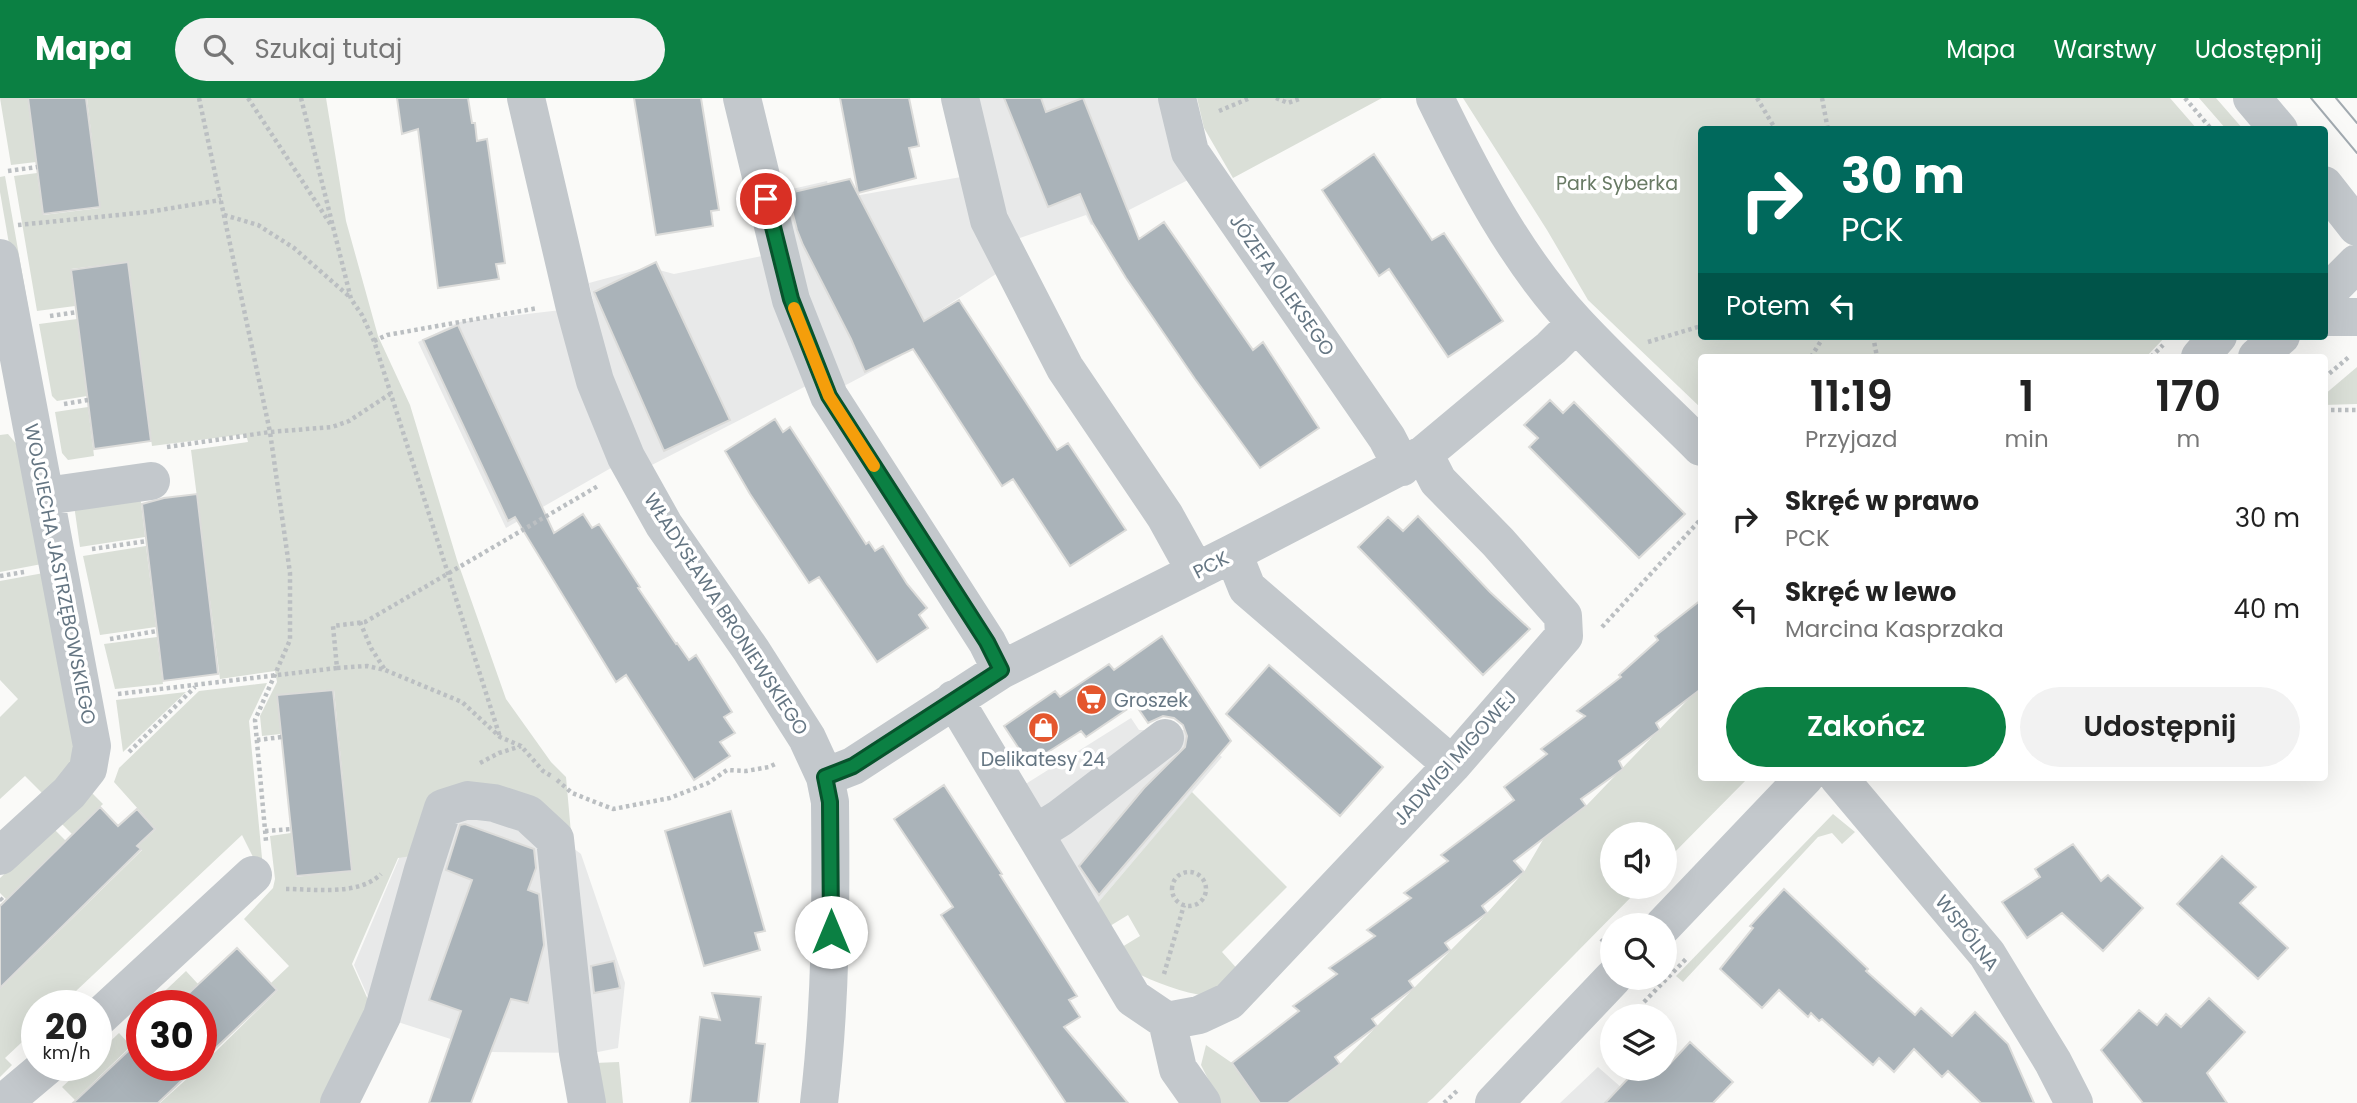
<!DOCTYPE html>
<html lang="pl">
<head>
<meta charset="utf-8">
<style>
  body { margin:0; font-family:Poppins,sans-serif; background:#f2f2f2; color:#222; height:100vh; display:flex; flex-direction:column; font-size:26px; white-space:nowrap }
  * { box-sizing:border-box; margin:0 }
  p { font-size:23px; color:#767676 }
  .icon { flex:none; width:38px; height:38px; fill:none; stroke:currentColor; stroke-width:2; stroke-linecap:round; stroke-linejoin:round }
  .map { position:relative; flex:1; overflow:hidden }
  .side { position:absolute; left:1698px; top:256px; width:630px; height:427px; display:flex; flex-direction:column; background:#fff; border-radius:7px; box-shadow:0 7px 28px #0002 }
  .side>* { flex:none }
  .banner { position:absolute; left:1698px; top:28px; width:630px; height:214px; border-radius:7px; box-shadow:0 7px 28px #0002; background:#00695c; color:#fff; overflow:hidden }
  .controls { position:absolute; left:1600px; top:724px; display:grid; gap:14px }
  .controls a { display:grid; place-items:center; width:77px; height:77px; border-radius:50%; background:#fff; box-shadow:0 7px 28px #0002; font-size:35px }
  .speed { position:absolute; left:21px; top:892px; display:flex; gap:14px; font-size:35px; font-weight:700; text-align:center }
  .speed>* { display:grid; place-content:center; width:91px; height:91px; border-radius:50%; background:#fff; box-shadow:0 7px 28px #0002; line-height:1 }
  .speed small { font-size:18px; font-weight:400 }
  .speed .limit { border:10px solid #d22; background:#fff; color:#111 }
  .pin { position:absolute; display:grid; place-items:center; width:60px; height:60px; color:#fff; margin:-30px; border:4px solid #fff; border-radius:50%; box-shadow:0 2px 7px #0007 }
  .me { position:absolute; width:77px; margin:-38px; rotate:0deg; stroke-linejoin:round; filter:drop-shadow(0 0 5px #0008) }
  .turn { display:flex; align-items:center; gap:24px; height:147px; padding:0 28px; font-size:32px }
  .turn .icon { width:91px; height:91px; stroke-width:2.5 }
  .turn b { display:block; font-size:49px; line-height:60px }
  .then { display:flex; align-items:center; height:66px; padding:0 28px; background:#0003; gap:14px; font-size:26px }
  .eta { display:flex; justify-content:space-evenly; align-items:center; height:119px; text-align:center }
  .eta b { font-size:42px; font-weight:600; line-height:49px }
  .button { display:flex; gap:14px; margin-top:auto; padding:14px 28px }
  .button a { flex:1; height:80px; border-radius:42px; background:#0b8043; color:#fff; font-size:28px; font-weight:600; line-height:80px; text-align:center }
  .button a+a { background:#f2f2f2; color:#222 }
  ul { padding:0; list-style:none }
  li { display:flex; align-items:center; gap:21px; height:91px; padding:0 28px }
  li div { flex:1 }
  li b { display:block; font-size:26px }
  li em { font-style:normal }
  header { display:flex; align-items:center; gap:42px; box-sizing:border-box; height:98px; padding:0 35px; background:#0b8043; color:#fff }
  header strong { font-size:33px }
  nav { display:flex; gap:38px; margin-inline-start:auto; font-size:24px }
  .search { width:490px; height:63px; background:#f2f2f2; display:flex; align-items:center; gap:18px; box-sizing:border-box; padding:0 24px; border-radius:38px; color:#767676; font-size:26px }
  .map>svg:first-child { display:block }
  .built { fill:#e8e9e9 }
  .green { fill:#dadfd7 }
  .building { fill:#aab3b9; stroke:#dcdcda; stroke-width:2 }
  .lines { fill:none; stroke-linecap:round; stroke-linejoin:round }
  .path { stroke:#bbbfc2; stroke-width:4.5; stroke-dasharray:3.5 3.5; stroke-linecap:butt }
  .minor { stroke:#c3c8cc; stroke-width:38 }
  .tram { stroke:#a2aab0; stroke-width:2 }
  .route-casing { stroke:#07532c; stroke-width:18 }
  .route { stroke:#0b8043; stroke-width:12 }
  .slow { stroke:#f59e0b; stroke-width:12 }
  .labels { text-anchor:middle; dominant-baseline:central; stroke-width:7; stroke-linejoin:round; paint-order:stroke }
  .park-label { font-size:19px; fill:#687a64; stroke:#fff }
  .street-label { font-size:19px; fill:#657683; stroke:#fff }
  .poi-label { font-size:19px; fill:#657683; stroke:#fff; text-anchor:start }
</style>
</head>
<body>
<header>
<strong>Mapa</strong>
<div class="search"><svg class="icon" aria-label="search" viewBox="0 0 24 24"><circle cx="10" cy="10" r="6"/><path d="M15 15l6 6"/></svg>Szukaj tutaj</div>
<nav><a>Mapa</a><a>Warstwy</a><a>Udostępnij</a></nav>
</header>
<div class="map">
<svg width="2357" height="1005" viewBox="0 0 2357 1005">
  <rect width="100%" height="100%" fill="#fafaf8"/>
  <path class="built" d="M974 0H1166L1188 82 1129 112 1091 127 1086 117 1017 141 992 81Z
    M961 79 996 176 923 223 892 239 901 258 844 288 804 195 779 94 827 83 832 102Z
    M762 158 810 286 644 371 608 269 589 185 648 169 674 176Z
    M561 212 611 370 506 430 418 244 459 224Z
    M1131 620 1139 632H1189L1222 659 1091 813 1024 687Z
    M440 702 565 744 581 756 625 885 618 950 593 955 491 954 376 917 354 867 400 758Z
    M1598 969 1639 1005H1560Z"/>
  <path class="green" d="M0 0H28L36 64 11 67Z
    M87 0H326L346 123 378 238 410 307 457 462 506 601 551 664 566 679 572 746 472 692 419 757 398 760 352 866 374 915 330 1005H160L201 968 278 892 271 885 289 868 244 821 273 790 275 781 270 738 291 735 296 779 352 772 334 592 277 597 281 636 262 638 260 618 277 584 275 573 220 581 191 352 248 344 246 336 152 348 128 164 71 171 75 208 37 213 14 78 37 75 43 117 100 110Z
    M1197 0H1382L1233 80 1204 30Z
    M1463 0H2170L2197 31 1701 32V238H2166L2146 259H1701V310L1588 202 1547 132Z
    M2199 0H2216L2243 31H2226Z
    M5 78 29 214 21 215 0 94V79Z
    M77 221 87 298 57 303 52 298 39 226Z
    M2357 269V306L2324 307V297Z
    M88 309 94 358 68 362 62 355 55 314Z
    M8 336 30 362 47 465 0 474V337Z
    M140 396 145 439 80 449 74 407Z
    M146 448 156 529 100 537 83 458Z
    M49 474 79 659 47 700 25 678 0 701V619L18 601 0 582V483Z
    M157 539 163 586 115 591 104 546Z
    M267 585 249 623 264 781 242 737 60 908H37V930L5 960 12 967 0 979V891L142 752 138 748 156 731 114 684 119 670 199 593Z
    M1701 588V679H1749L1664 765V737H1612V789H1641L1433 1000 1427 1005H1289L1340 966 1487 815 1524 774 1544 740 1586 708Z
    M186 594 123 654 116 602Z
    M1192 694 1287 789 1222 854 1241 875 1208 898C1182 895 1155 884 1132 873L1122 849 1140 838 1128 817 1110 828 1091 813Z
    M92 695 103 706 72 736 61 725Z
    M1833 716 1855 734 1842 746 1832 735 1818 739 1683 884 1676 878Z
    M54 731 66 743 6 801 0 795V780Z
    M186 873 198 886 174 908H149Z
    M119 935 131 948 75 1002 62 989 85 968H96V957Z
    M1206 947 1232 965 1260 1005H1220L1201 967Z
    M619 964 623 1005H599L594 965Z"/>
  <path class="building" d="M28 0H86L100 109 43 116Z
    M397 0H468L472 25H475L477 43 487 41 505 165 496 166 499 181 438 190 418 31 402 36Z
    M634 0H701L719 112 711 113 713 128 656 137Z
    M840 0H909L919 48 909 50 916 80 858 95Z
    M1004 0H1041L1046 14 1083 0 1139 141 1164 124 1253 252 1263 244 1319 330 1260 370 1195 281 1126 180 1092 124 1080 96 1048 109Z
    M1374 56 1432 142 1444 135 1503 223 1448 259 1389 171 1379 178 1322 92Z
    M850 81 924 223 959 202 1057 352 1068 345 1126 432 1070 468 1013 381 1002 388 913 251 865 274 851 241 803 147 797 132 789 101V95Z
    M128 164 151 343 94 351 71 172Z
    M656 164 730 322 664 353 594 194Z
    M458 227 554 435 583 416 592 430 599 426 640 489 638 490 676 546 677 545 689 562 696 557 732 614 724 619 735 635 720 644 730 658 694 682 626 577 616 584 515 419 508 423 423 242Z
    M1550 302 1563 315 1574 304 1685 416 1639 460 1529 349 1538 340 1524 327Z
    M775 321 783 334 790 329 866 446 869 444 875 453 883 448 907 486 927 510 919 517 928 530 877 564 819 479 809 485 750 396 725 353Z
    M197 396 218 576 163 583 142 406 164 400Z
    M1418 418 1490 494 1530 531 1483 577 1358 449 1388 419 1403 433Z
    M1701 502V591L1656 625 1660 632 1619 663 1623 671 1581 701 1586 708 1514 763 1524 774 1482 808 1487 815 1445 845 1450 852 1409 883 1414 890 1372 921 1377 928 1335 959 1340 966 1288 1005H1260L1232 965 1299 913 1293 908 1337 876 1329 870 1375 838 1367 832 1411 800 1404 795 1448 763 1441 757 1514 702 1504 689 1547 656 1541 651 1585 618 1577 613 1621 579 1619 577 1658 542 1655 538Z
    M1162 538 1231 643 1099 797 1079 768 1144 690 1185 649 1187 638 1183 627 1174 620 1163 618 1148 625 1135 606 1086 639 1081 633 1029 666 1004 628 1055 593 1060 599 1109 566 1114 572Z
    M1269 567 1383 669 1340 718 1226 616Z
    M333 592 352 773 296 778 277 597Z
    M944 687 1002 776 1000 777 1077 898 1069 902 1080 919 1064 929 1128 1005H1066L941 817 953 809 894 721Z
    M100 709 118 728 137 711 155 731 137 748 141 751 0 890V808Z
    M731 713 765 833 755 835 760 852 704 868 665 733Z
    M465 726 534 751 536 770 528 792 539 796 544 847 528 905 511 901 471 1005H429L461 913 429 902 472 782 446 772 460 727Z
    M2073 746 2101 783 2108 777 2143 810 2103 853 2062 815 2027 840 2002 804 2040 779 2035 771Z
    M2222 758 2256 789 2240 805 2288 850 2258 881 2177 806Z
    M1784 791 1868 871 1866 873 1915 917 1921 910 1952 938 1975 914 2008 946 2034 1005H1981L1948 973 1942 979 1914 951 1894 974 1879 960 1873 967 1822 921 1819 923 1811 915 1808 919 1779 892 1762 910 1720 871 1753 830 1750 828Z
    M237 850 277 892 201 964V908H175Z
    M614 863 620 890 594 895 591 868Z
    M712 895 761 899 756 945 765 946 758 1005H690L700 919 720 922Z
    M2209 900 2245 934 2207 975 2227 1005H2143L2101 952 2139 912 2157 927 2166 916 2181 929Z
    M142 940V968H197L158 1005H73Z
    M1690 944 1733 984 1713 1005H1605L1637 971H1665Z"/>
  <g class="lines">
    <path class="path" d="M199 0 270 334 290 475V542L255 622 266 743
      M248 0 331 127
      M301 0 351 201 362 217 374 243 500 639
      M1276 0 1288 5 1302 0
      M1757 0 1776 32
      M1822 0 1828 32
      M2185 0 2212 32
      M1219 13 1250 0
      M8 73 37 69
      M224 117 258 127 294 150 351 200
      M18 127 148 114 221 102
      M50 218 77 214
      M1873 238 1877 259
      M374 243 387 237 538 210
      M1648 244 1701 228
      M1811 259 1824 238
      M2151 259 2163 247
      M2324 280 2350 258
      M64 306 88 302
      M2324 312H2357
      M167 349 270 334 332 329 349 323 390 296
      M92 451 147 443
      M0 478 24 474
      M360 524 371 550 385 572
      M1602 529 1701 421
      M110 541 157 533
      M337 570 367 568 385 572 462 604 500 639 521 648 543 673 553 679
      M118 596 337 570 333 528 365 524 598 388
      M257 642 282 639
      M129 654 195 589
      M480 665 499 655 521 648
      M557 682 572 695 613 711 670 700 708 685 727 672 746 673 769 669 777 665
      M265 733 291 731
      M1172 791a17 17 0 1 1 34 0a17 17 0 1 1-34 0Z
      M286 791C315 791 359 798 381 776
      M0 800 4 804
      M1617 828 1626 818
      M1601 844 1612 834
      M1164 876 1184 807
      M1644 904 1687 860
      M1444 1005 1459 991"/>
    <path class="minor" d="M526 0 574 206 595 283 626 359 664 427 751 552 807 640 825 679 830 704C831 805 831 905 819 1005
      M742 0 791 202 829 298 987 544 1001 572
      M960 0 989 122 1065 270 1165 418 1196 474
      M1177 0 1190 54 1387 340 1402 369
      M1435 0C1473 78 1516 161 1576 225 1616 268 1660 308 1701 349
      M2252 0 2279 32
      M2324 87 2357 129
      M0 160 92 648 88 671 69 695 0 758
      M2324 198 2357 165
      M2324 219H2357
      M2200 259 2218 238
      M2257 259 2281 238
      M46 398 151 383
      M1233 455 1247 490 1452 667
      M954 601 1133 900 1167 923 1199 917 1229 903 1452 667 1564 538 1563 518 1498 444 1438 383 1424 356
      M825 679 853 668 1001 572 1233 455 1424 356 1551 250 1576 225
      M1838 679 1987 856 2053 964 2074 1005
      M1036 735 1060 720 1165 640
      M1663 828 1805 679
      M96 922 253 777
      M1167 923 1178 971 1202 1005
      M3 1005 47 968
      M339 1005 382 918 423 772 443 710 468 702 494 705 528 716 555 741 578 955 587 1005
      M1494 1005 1613 880"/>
    <path class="tram" d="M2311 0 2357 55
      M2336 0 2357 25"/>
  </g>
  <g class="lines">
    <defs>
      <path id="route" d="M766 101 791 201 829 298 987 544 1001 572 853 668 825 679 830 704 831 834"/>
    </defs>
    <use href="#route" class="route-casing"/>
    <use href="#route" class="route"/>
    <path class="slow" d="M794 210 829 298 874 368"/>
  </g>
  <defs>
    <symbol id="supermarket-disc" viewBox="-11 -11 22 22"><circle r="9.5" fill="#e4572e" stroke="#fff"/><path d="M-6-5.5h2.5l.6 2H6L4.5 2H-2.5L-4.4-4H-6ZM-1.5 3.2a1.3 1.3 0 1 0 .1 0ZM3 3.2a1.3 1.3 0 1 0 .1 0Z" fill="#fff"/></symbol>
    <symbol id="shop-disc" viewBox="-11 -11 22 22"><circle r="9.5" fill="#e4572e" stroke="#fff"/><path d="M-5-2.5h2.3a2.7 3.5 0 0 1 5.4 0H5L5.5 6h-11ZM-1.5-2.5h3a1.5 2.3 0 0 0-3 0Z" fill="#fff"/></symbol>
  </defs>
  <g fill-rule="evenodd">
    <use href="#supermarket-disc" x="1074" y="584" width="35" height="35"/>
    <use href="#shop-disc" x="1026" y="612" width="35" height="35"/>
  </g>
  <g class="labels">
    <g class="park-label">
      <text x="1617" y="85">Park Syberka</text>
    </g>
    <g class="street-label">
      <text transform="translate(1282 187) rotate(55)">JÓZEFA OLEKSEGO</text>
      <text transform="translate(1211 467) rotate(-27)">PCK</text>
      <text transform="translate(60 476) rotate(79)">WOJCIECHA JASTRZĘBOWSKIEGO</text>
      <text transform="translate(726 516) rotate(57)">WŁADYSŁAWA BRONIEWSKIEGO</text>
      <text transform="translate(1455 660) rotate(-48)">JADWIGI MIGOWEJ</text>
      <text transform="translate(1967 835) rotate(52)">WSPÓLNA</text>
    </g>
    <g class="poi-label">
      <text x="1114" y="602">Groszek</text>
      <text x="1043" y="661" text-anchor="middle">Delikatesy 24</text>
    </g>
  </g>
</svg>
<div class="controls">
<a><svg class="icon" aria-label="sound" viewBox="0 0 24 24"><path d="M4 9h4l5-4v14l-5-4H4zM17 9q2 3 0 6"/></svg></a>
<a><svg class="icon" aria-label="search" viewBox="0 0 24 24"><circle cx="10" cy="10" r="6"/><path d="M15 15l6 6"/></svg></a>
<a><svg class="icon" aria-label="layers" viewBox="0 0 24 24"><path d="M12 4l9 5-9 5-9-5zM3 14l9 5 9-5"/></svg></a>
</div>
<div class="speed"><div>20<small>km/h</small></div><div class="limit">30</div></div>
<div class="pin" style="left:766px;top:101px;background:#d93025"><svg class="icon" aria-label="arrive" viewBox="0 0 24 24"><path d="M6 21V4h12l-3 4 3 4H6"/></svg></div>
<svg class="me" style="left:831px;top:834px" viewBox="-20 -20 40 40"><circle r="19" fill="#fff"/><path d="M0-13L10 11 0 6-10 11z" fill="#0b8043"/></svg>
<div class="banner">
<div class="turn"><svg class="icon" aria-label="right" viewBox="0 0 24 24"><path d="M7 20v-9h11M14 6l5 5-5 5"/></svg><div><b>30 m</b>PCK</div></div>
<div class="then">Potem<svg class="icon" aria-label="left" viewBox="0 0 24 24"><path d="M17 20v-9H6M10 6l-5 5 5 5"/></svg></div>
</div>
<section class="side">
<div class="eta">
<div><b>11:19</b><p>Przyjazd</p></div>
<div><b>1</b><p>min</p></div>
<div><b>170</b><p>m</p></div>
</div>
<ul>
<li><svg class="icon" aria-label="right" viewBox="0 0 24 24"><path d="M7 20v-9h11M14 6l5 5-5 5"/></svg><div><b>Skręć w prawo</b><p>PCK</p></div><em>30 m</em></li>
<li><svg class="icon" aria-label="left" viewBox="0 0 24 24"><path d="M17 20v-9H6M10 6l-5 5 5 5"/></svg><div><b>Skręć w lewo</b><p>Marcina Kasprzaka</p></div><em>40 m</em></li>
</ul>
<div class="button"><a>Zakończ</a><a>Udostępnij</a></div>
</section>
</div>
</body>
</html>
